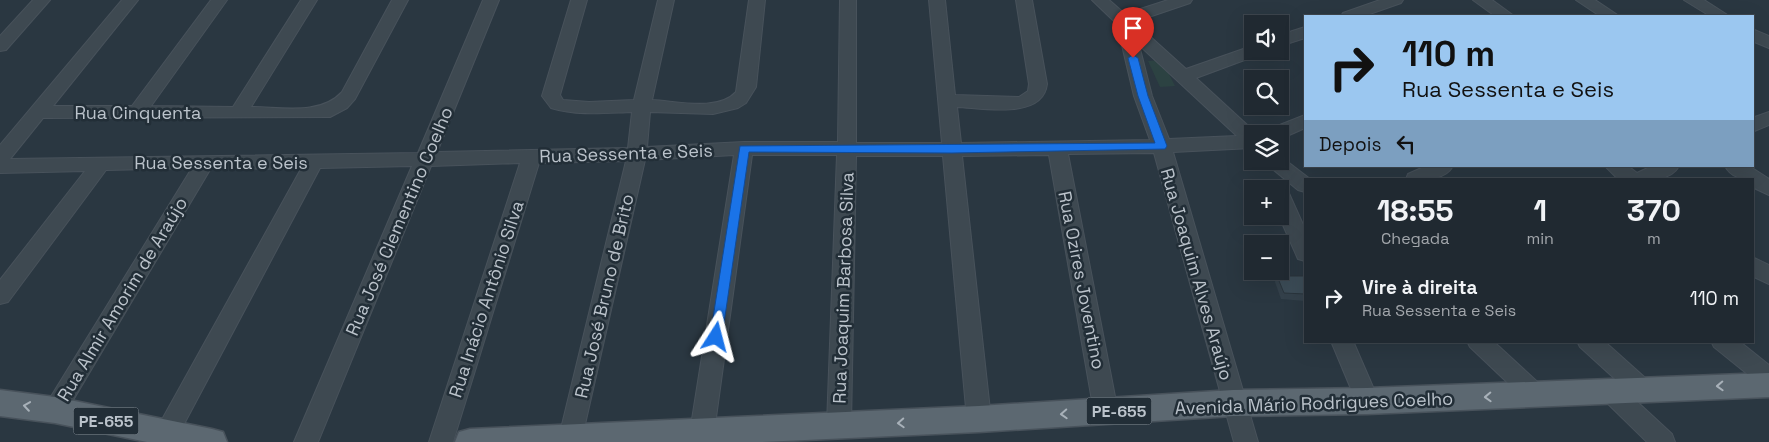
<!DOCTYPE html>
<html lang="pt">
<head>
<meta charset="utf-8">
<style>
  body { margin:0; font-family:"Space Grotesk",sans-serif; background:#2d353d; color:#f1f3f6; height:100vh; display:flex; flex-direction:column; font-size:19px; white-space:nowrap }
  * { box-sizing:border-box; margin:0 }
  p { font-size:16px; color:#a2a6ab }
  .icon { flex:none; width:28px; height:28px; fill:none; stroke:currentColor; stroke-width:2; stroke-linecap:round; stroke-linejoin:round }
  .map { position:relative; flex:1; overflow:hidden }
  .drawer { position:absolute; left:1304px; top:178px; width:450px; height:165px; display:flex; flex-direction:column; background:#202931; border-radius:0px; box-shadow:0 5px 20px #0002,0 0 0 1px #3d454d }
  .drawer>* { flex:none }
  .top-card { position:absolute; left:1304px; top:15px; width:450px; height:152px; border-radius:0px; box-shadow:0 5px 20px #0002,0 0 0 1px #3d454d; background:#9bc7f0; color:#111; overflow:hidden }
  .buttons { position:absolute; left:1244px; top:15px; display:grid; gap:10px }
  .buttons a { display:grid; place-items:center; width:45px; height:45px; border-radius:0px; background:#202931; box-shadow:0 5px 20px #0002,0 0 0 1px #3d454d; font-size:25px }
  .pin { position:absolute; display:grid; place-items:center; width:42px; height:42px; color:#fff; margin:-51px -21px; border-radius:50% 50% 50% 0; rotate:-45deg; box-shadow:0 0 5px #0007 }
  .pin .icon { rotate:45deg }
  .me { position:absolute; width:55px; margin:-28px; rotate:9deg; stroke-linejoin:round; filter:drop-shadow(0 0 4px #0008) }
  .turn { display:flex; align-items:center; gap:18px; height:105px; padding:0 15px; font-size:22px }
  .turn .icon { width:65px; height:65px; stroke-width:2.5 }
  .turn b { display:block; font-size:35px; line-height:42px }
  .then { display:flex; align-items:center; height:48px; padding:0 15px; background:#0003; gap:10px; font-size:19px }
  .eta { display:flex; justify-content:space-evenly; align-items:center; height:85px; text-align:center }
  .eta b { font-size:30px; font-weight:700; line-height:35px }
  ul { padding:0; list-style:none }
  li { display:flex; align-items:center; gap:15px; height:70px; padding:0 15px }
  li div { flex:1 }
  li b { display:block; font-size:19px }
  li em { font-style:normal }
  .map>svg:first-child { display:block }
  .green { fill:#2c4242 }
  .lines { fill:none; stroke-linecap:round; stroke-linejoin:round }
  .minor-casing { stroke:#48525b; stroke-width:2 }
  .major-casing { stroke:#48525b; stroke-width:3 }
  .minor { fill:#3e4951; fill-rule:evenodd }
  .major { fill:#5c6871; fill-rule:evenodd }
  .wall { fill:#34414b }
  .building { fill:#3c4c57; stroke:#2a353d }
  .oneway { stroke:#a8b1b9 }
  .route { fill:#1a73e8; stroke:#114b97 }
  .labels { text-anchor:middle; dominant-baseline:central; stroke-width:5; stroke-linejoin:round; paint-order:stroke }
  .shield { fill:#222e37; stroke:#8d969f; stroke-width:1 }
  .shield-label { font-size:16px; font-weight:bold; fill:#bbc3cb }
  .street-label { font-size:18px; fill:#bbc3cb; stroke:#222e37 }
</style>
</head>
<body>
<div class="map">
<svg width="1769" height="442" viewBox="0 0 1769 442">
  <rect width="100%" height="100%" fill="#2a3741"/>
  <path class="green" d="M1162 60 1175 86 1160 87 1148 61Z"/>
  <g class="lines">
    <defs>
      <path id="minor" d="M33 0H50L6 50 0 51V36Z
        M122 0H138L53 106H132L211 0H227L151 106 233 107 301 0H317L251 107C281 107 320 116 342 92L392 0H408L355 99 347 108 330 117 43 118 10 159 418 153 483 0H499L437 152 628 148 632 112C604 113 578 116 551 108L542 96 571 0H587L560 95 563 100 589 102 634 100 658 0H674L652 100C676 101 718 112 736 92L749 0H765L756 87 746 103 738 108 713 114 650 112 647 147 744 142H838L840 0H856V143H942L929 0H945L955 95 1019 97 1028 91 1029 84 1016 0H1032L1047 84C1043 120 983 108 957 107L961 143 1150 140 1134 96 1117 24 1092 0H1109L1125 14 1168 0H1192L1190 3 1134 22 1186 69 1252 46V51H1260L1258 55 1196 78 1257 134H1252V148L1173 152 1258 442H1234L1154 153 1068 154 1118 412 1114 419 1106 422 1098 419 1094 412 1049 155 962 156 991 419 987 426 979 429 971 426 967 419 943 156H856L851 425 847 432 839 435 831 432 827 425 837 155H752L714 432 710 439 704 442 694 439 690 432 734 155 645 160 581 442H561L559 437 626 161 539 163 453 442H429L520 163 431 166 318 442H294L412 166 320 168 175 441H159L155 433 159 425 301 169 211 168 63 417 55 420 47 417 43 410 47 403 192 168 106 170 8 302 0 304V280L85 171 0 173V145ZM1139 45 1237 136 1169 139 1152 96Z
        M1380 0H1403L1401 3 1364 16H1341L1343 13Z
        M1473 0H1492L1514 16H1495Z
        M1576 0H1595L1619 16H1600Z
        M1684 0H1704L1729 16H1710Z
        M1305 27V38L1280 46V35Z
        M1752 29 1769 36V48L1752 41Z
        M1769 112V125L1752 132V118Z
        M1305 115V128L1280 139V134H1265L1267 130Z
        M1280 156 1310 179H1305V192L1298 190 1269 166 1267 161H1280Z
        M1426 166H1453C1444 182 1421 179 1406 179L1408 174Z
        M1605 166H1628L1637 173 1652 166H1679C1669 185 1636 179 1618 179Z
        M1725 166H1749L1769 179V195L1752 187V179C1741 179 1731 177 1725 166Z
        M1280 187 1287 189 1305 229V261L1298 259 1279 216 1280 189H1274Z
        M1752 257 1769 265V284L1752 276Z
        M1331 341H1353L1379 401 1375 408 1367 411 1359 408Z
        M1467 341H1493L1544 388 1548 395 1544 402 1536 405 1528 402 1470 347Z
        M1577 341H1604L1652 384 1656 391 1652 398 1644 401 1636 398 1580 347Z
        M1711 341H1739L1769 365V388L1761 385 1714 347Z
        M1611 382 1619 385 1672 434 1675 442H1647L1603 399 1599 392 1603 385Z"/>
      <path id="major" d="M1769 373V397L1367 414 1233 416 979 432 762 442H455L459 432 470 429 979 406 1233 390 1367 388Z
        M0 390 55 397 212 429 223 432 227 442H147L55 423 0 416Z"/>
    </defs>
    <use href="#minor" class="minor-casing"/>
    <use href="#major" class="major-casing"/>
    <use href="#minor" class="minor"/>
    <use href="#major" class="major"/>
  </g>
  <path class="wall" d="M1277 276H1305V301L1281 299 1275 282Z"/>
  <path class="building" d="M1277 276H1305V294L1284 293Z"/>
  <defs><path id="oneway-chevron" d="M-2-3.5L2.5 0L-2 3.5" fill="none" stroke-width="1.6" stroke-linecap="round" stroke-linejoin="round" transform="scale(1.25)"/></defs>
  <g class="oneway">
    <use href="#oneway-chevron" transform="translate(1720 386) rotate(178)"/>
    <use href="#oneway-chevron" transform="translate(1488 397) rotate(178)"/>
    <use href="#oneway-chevron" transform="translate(27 406) rotate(-172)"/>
    <use href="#oneway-chevron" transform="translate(1064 414) rotate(177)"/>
    <use href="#oneway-chevron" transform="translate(901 423) rotate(177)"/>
  </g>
  <path class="route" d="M1133 55 1138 58 1148 96 1167 146 1165 149 952 153 749 152 722 337 716 342 712 341 710 337 740 146 1155 143 1138 96 1128 58Z"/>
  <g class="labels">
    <g class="shield">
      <rect x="1086.5" y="397.5" width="65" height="27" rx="4"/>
      <rect x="73.5" y="407.5" width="65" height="27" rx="4"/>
    </g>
    <g class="shield-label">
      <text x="1119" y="411">PE-655</text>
      <text x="106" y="421">PE-655</text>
    </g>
    <g class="street-label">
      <text x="138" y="112">Rua Cinquenta</text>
      <text transform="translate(626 153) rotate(-2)">Rua Sessenta e Seis</text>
      <text x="221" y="162">Rua Sessenta e Seis</text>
      <text transform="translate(399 221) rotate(-67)">Rua José Clementino Coelho</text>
      <text transform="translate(1197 274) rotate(74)">Rua Joaquim Alves Araújo</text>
      <text transform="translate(1082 280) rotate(79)">Rua Ozires Joventino</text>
      <text transform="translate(843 288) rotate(-88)">Rua Joaquim Barbosa Silva</text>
      <text transform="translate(604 296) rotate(-77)">Rua José Bruno de Brito</text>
      <text transform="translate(122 299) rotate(-59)">Rua Almir Amorim de Araújo</text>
      <text transform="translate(486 299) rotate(-72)">Rua Inácio Antônio Silva</text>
      <text transform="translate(1314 403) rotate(-2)">Avenida Mário Rodrigues Coelho</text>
    </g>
  </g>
</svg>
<div class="buttons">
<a><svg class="icon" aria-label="sound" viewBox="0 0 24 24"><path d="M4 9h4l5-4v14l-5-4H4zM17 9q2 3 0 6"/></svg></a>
<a><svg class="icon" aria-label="search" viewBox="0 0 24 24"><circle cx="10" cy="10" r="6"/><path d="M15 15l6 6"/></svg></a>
<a><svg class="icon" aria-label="layers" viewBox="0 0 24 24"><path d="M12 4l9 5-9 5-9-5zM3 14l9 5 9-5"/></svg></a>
<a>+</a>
<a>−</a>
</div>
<div class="pin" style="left:1133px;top:58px;background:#d93025"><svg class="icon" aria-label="arrive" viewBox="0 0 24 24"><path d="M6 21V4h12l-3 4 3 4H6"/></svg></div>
<svg class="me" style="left:716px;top:337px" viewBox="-20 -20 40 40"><path d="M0-17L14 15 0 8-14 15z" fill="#1a73e8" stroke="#fff" stroke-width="4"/></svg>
<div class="top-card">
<div class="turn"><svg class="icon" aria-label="right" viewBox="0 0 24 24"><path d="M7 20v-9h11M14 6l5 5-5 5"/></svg><div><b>110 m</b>Rua Sessenta e Seis</div></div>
<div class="then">Depois<svg class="icon" aria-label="left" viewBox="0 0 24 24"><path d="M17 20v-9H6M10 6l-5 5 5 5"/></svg></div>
</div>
<section class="drawer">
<div class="eta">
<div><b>18:55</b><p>Chegada</p></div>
<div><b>1</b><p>min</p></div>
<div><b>370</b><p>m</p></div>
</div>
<ul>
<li><svg class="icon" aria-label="right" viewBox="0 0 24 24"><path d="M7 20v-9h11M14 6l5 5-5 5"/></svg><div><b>Vire à direita</b><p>Rua Sessenta e Seis</p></div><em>110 m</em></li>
</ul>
</section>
</div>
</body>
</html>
